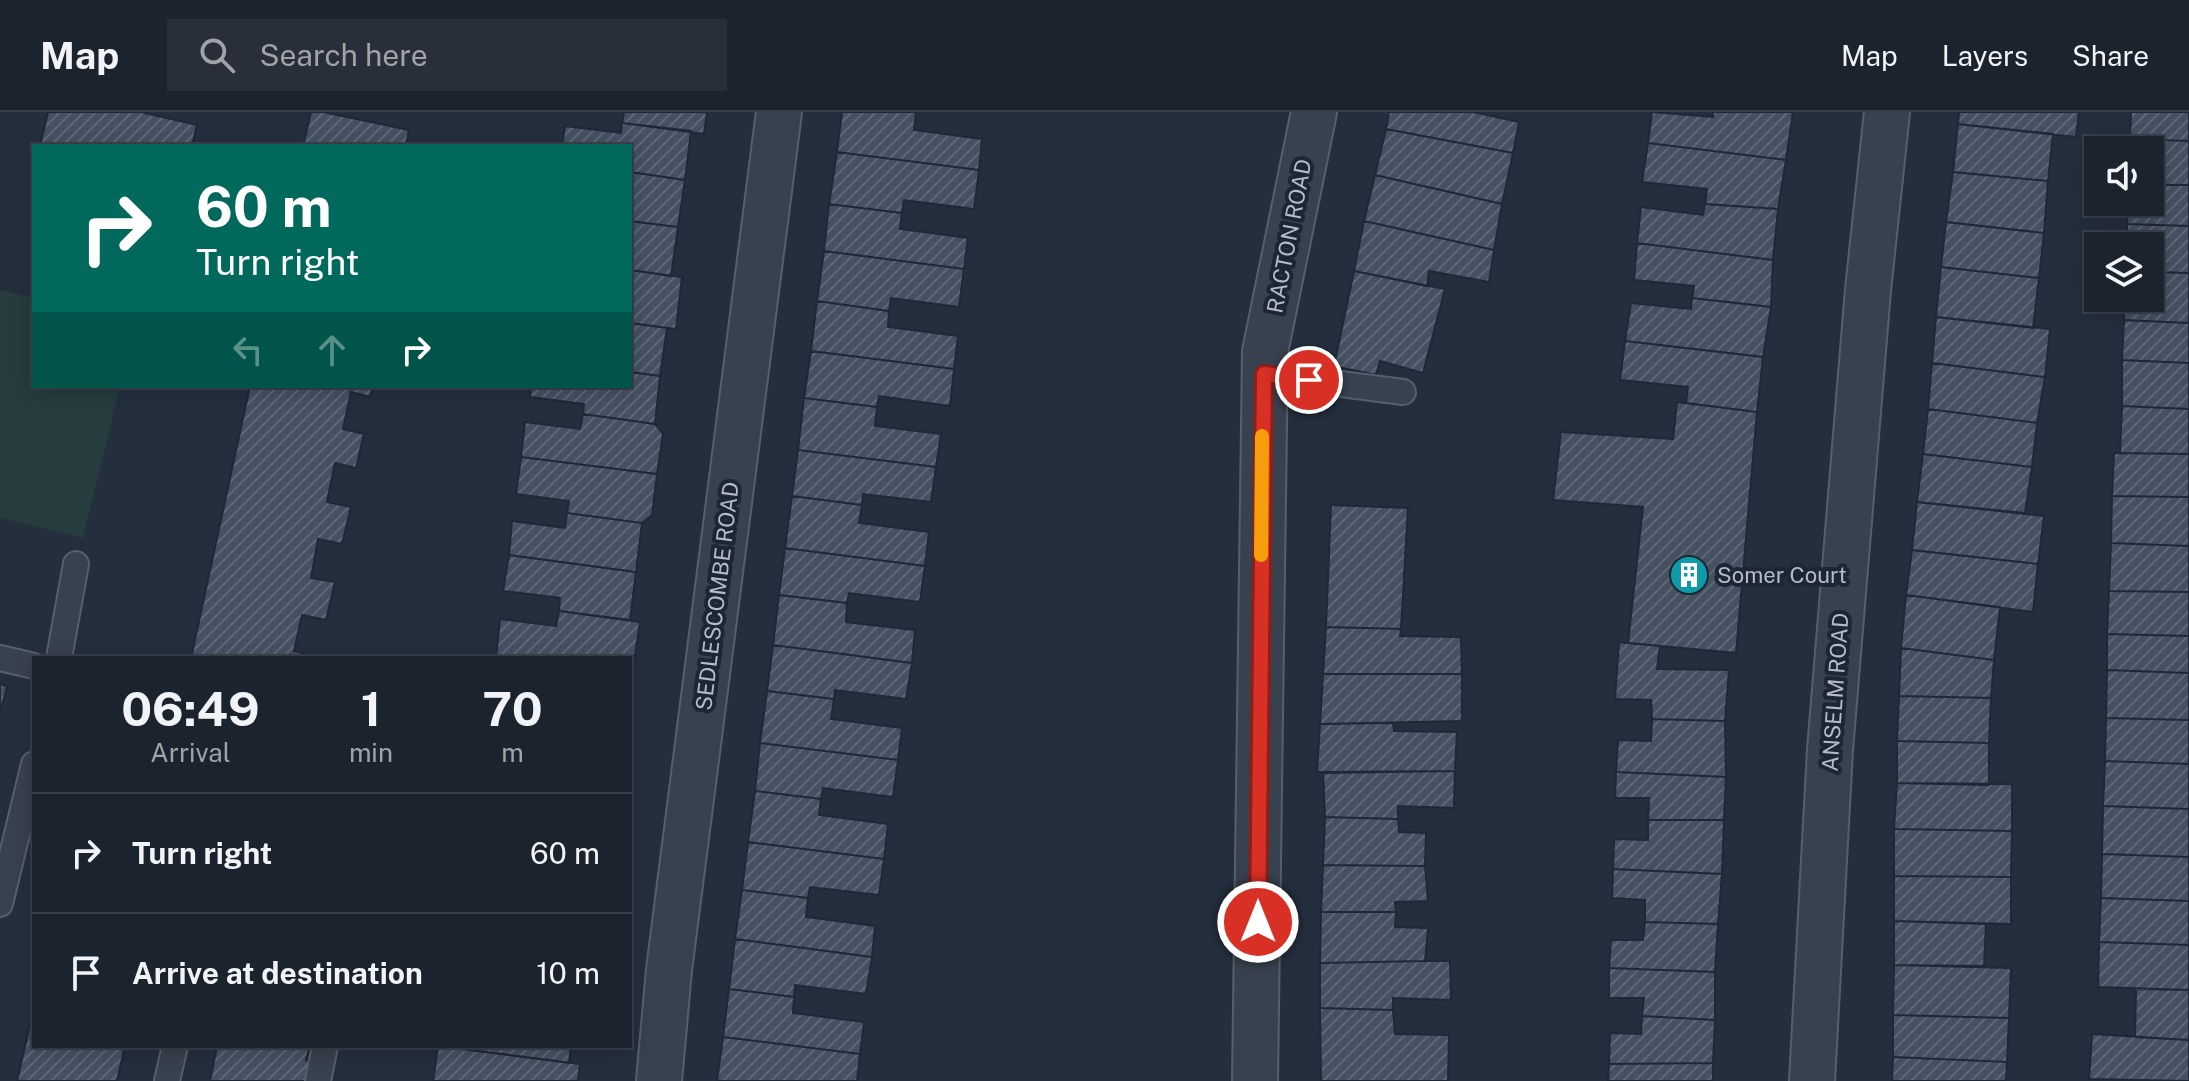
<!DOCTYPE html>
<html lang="en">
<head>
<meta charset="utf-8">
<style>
  body { margin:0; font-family:"Public Sans",sans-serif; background:#282f3a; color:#f1f3f6; height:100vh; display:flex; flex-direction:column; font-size:30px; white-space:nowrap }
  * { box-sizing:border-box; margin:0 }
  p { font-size:26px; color:#a0a4aa }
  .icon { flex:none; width:44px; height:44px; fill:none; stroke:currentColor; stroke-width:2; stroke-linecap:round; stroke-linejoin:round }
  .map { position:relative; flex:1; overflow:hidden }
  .panel { position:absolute; left:32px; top:544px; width:600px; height:392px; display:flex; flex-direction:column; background:#1b232e; border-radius:0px; box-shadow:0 4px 20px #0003,0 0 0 2px #39404a }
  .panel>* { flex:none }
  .banner { position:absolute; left:32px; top:32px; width:600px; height:244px; border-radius:0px; box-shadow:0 4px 20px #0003,0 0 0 2px #39404a; background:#00695c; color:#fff; overflow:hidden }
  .buttons { position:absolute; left:2084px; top:24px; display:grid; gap:16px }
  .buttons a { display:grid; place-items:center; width:80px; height:80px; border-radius:0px; background:#1b232e; box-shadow:0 4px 20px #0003,0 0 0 2px #39404a; font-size:40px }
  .pin { position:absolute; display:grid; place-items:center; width:68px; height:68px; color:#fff; margin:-34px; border:4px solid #fff; border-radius:50%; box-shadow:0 2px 8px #0007 }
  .me { position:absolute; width:88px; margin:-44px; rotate:0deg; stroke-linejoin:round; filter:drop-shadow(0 0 6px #0008) }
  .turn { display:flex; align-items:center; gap:28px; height:168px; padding:0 32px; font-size:36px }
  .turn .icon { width:104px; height:104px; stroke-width:2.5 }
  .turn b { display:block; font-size:56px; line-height:68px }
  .lanes { display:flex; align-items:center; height:76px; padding:0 32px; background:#0003; justify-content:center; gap:40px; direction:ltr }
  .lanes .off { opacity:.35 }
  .eta { display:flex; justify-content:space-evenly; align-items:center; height:136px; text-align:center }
  .eta b { font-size:48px; font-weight:700; line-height:56px }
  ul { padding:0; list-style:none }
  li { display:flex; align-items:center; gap:24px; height:120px; padding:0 32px; border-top:2px solid #39404a }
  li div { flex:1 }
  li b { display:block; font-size:30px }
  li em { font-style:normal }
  header { display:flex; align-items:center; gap:48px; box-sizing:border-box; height:112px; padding:0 40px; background:#1b232e; border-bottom:2px solid #39404a }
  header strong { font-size:38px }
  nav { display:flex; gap:44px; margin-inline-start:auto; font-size:28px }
  .search { width:560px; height:72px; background:#282f3a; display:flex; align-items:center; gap:20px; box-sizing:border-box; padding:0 28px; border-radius:0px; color:#a0a4aa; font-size:30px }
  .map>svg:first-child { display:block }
  .green { fill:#263c3f }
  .building { fill:url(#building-hatch); stroke:#1f2835; stroke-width:2 }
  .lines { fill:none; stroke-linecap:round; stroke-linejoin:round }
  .lane-casing { stroke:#565f6c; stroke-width:28 }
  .street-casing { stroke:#565f6c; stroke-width:48 }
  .lane { stroke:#38414e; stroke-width:24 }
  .street { stroke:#38414e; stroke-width:44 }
  .route-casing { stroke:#8d1f18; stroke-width:20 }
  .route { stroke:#d93025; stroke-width:14 }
  .slow { stroke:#f59e0b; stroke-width:14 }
  .labels { text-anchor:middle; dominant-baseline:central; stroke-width:8; stroke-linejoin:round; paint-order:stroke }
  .street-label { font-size:22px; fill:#b4bcc9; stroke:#1d2633 }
  .poi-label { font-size:22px; fill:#b4bcc9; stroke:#1d2633; text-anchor:start }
</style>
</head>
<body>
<header>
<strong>Map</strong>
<div class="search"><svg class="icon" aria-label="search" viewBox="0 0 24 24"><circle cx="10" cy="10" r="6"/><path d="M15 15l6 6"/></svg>Search here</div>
<nav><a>Map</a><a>Layers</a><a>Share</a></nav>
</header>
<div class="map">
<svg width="2189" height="969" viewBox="0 0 2189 969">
  <defs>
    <pattern id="building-hatch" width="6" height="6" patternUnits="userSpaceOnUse" patternTransform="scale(2)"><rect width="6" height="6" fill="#455162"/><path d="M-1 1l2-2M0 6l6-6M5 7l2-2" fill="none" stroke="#5d6877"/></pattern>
  </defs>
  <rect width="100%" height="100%" fill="#242f3e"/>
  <path class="green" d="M0 178 34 186V274H120L83 426 0 406Z"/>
  <path class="building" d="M48 0H141L197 13 192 34H40Z
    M311 0H323L409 18 406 34H303Z
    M624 0H707L704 22 622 11Z
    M842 0H916L914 18 982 27 979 58 837 40Z
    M1389 0H1473L1519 10 1513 41 1386 17Z
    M1652 0 1713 5V0H1793L1786 48 1648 31Z
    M1959 0H2079L2076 25 1958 12Z
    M2131 0H2189V29L2130 27Z
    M622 11 691 19 685 68 630 60V34H562L565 14 621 21Z
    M1958 12 2053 22 2048 69 1953 60Z
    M1386 17 1513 41 1502 92 1375 63Z
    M2130 27 2189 29V73H2150V38H2129Z
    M1648 31 1786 48 1778 97 1705 92 1707 77 1642 70Z
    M837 40 979 58 974 97 904 88 902 101 829 92Z
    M630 60 685 68 678 115 630 109Z
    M1953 60 2048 69 2044 121 1946 110Z
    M1375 63 1502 92 1494 138 1364 109Z
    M2150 73H2189V114L2127 112 2128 90H2150Z
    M829 92 902 101 900 117 968 126 964 157 824 139Z
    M1705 92 1778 97 1773 148 1637 131 1641 95 1703 103Z
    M630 109 678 115 671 164 630 158Z
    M1364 109 1494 138 1489 170 1429 159 1427 174 1354 159Z
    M1946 110 2044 121 2039 166 1941 155Z
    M2127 112 2189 114V161L2150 160V134H2127Z
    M1637 131 1773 148 1771 195 1692 186 1694 174 1634 168Z
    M824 139 964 157 959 195 891 186 889 199 817 189Z
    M1941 155 2039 166 2033 216 1936 205Z
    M630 158 682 165 676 217 630 211Z
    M1354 159 1445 177 1423 261 1380 249 1376 263 1334 254Z
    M2150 160 2189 161V211L2124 208 2125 186H2150Z
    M1692 186 1771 195 1763 245 1625 229 1631 191 1691 197Z
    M817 189 889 199 888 215 958 224 954 257 811 239Z
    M1936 205 2050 217 2045 265 1932 251Z
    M2124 208 2189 211V251L2122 248Z
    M630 211 667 216 660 264 630 260Z
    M1625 229 1763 245 1757 300 1686 291 1688 275 1620 268Z
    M811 239 954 257 950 294 879 284 877 295 804 286Z
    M2122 248 2189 251V297L2122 294Z
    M1932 251 2045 265 2037 311 1928 297Z
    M630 260 660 264 655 312 583 302 584 292 530 285 531 274H630Z
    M250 274H373L370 285 351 280 343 317 364 322 356 356 335 351 327 390 351 395 342 432 318 427 311 466 335 470 326 508 302 503 294 539 320 546H191Z
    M804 286 877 295 875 314 941 322 936 355 798 338Z
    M1677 290 1757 300 1736 541 1628 531 1643 395 1553 388 1561 320 1673 327Z
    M2122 294 2189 297V342L2120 341Z
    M1928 297 2037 311 2032 355 1923 342Z
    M583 302 655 312 663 322 657 362 521 345 525 310 580 317Z
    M798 338 936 355 931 390 863 382 862 393 792 384Z
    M2114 341 2189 342V385L2112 384Z
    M1923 342 2032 355 2025 401 1917 390Z
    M521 345 657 362 652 403 642 411 567 401 569 389 516 382Z
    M792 384 862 393 859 411 929 420 925 454 785 436Z
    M2112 384 2189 385V434L2111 431Z
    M1917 390 2044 404 2038 452 1912 438Z
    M1331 393 1408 396 1401 517 1326 515Z
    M567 401 642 411 636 460 509 443 512 409 565 416Z
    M2111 431 2189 434V480L2109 479Z
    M785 436 925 454 920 490 849 481 847 491 779 483Z
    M1912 438 2038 452 2033 500 1906 483Z
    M509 443 636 460 630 508 559 499 560 486 503 479Z
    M2109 479 2189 480V524L2107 522Z
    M779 483 847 491 846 510 915 518 912 551 773 533Z
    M1906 483 2000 495 1994 548 1901 536Z
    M559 499 640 510 632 563 630 562V546L496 545 500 507 556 514Z
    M1326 515 1401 517 1400 524 1461 525 1462 562H1323Z
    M2107 522 2189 524V561L2107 558Z
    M1619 530 1660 534 1657 557 1729 558 1725 609 1652 607 1651 588 1615 587Z
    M773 533 912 551 906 587 835 578 834 587 767 579Z
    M1901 536 1994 548 1991 586 1899 584Z
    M2107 558 2189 561V608L2106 606Z
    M1323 562H1462V609L1320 612Z
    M0 572 7 574 0 603Z
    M767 579 834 587 831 607 902 616 898 648 760 631Z
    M1899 584 1991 586 1989 631 1897 629Z
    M2106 606 2189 608V652L2105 649Z
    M1652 607 1725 609 1726 665 1616 660 1618 628 1651 629Z
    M1393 611 1394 619 1457 620 1455 659 1317 660 1320 612Z
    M1897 629 1989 631V673L1897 671Z
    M760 631 898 648 893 685 823 676 821 687 755 679Z
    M2105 649 2189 652V697L2103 694Z
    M1455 659 1454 696 1398 694V707L1325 705 1323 661Z
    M1616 660 1726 665 1724 708H1648L1649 686H1615Z
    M1897 671 2012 672V719L1894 717Z
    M755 679 821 687 819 703 888 712 884 747 748 730Z
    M2103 694 2189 697V745L2102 742Z
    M1325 705 1398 707 1399 720 1426 721 1425 754 1323 753Z
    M1648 708H1724L1722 762 1613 757 1614 727 1648 728Z
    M1894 717 2012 719 2011 765 1894 764Z
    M748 730 884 747 879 783 810 775 808 786 742 778Z
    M2102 742 2189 745V789L2101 786Z
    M1323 753 1425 754 1428 789 1395 790 1396 800H1321Z
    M1613 757 1722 762 1718 812 1645 810V788L1612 786Z
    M1894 764 2011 765V812L1894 809Z
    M742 778 808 786 806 805 875 814 872 845 735 827Z
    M2101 786 2189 789V833L2099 830Z
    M1321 800H1396L1395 815 1428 816 1425 849 1320 851Z
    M1894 809 1986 812 1984 854 1894 853Z
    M1645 810 1718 812 1715 860 1609 856 1611 828H1643Z
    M735 827 872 845 866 882 795 873 794 885 729 877Z
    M2099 830 2189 833V878L2098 875Z
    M1425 849H1450L1451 888 1393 886V898L1320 896V851Z
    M1894 853 2011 856 2009 906 1893 903Z
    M1609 856 1715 860V908L1642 904 1644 886H1609Z
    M729 877 794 885 793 901 864 910 860 942 723 925Z
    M2136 877 2189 878V928L2135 925Z
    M34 895V934H125L117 969H17Z
    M1320 896 1393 898 1395 922 1449 923 1448 969H1321Z
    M1893 903 2009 906 2007 950 1893 945Z
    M1642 904 1715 908 1713 951 1609 952 1610 921 1641 922Z
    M2092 922 2189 928V969L2089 967Z
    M723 925 860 942 857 969H717Z
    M217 934H310L306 948 313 950 309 969H210Z
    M438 934H571L569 951Z
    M438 934 580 952 578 969H433Z
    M1893 945 2007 950 2006 969H1892Z
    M1713 951V969H1608L1609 952Z"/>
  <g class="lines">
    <defs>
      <path id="lane" d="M1264 262 1403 280
        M0 546 34 554
        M59 546 76 452
        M0 792 34 652
        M167 969 175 934
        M318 969 325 934"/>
      <path id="street" d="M659 969 669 858 779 0
        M1255 969 1265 240 1314 0
        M1812 969 1830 638 1868 178 1887 0"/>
    </defs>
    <use href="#lane" class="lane-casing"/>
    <use href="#street" class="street-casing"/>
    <use href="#lane" class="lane"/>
    <use href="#street" class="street"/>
  </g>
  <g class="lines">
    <defs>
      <path id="route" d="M1258 810 1264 262 1309 268"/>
    </defs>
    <use href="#route" class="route-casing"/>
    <use href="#route" class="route"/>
    <path class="slow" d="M1261 443 1262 324"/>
  </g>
  <defs>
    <symbol id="building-disc" viewBox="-11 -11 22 22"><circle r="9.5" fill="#0f9aa8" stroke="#1d2633"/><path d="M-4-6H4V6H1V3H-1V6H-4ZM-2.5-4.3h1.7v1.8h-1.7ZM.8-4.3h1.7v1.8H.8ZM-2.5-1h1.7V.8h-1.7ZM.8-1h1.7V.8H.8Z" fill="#fff"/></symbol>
  </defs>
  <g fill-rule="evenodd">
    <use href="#building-disc" x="1667" y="441" width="44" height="44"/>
  </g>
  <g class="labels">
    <g class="street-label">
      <text transform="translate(1289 124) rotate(-79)">RACTON ROAD</text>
      <text transform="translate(717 484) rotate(-83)">SEDLESCOMBE ROAD</text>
      <text transform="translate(1835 580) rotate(-86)">ANSELM ROAD</text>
    </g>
    <g class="poi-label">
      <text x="1717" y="463">Somer Court</text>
    </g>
  </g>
</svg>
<div class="buttons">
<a><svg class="icon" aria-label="sound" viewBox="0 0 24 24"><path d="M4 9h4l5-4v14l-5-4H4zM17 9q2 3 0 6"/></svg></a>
<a><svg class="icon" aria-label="layers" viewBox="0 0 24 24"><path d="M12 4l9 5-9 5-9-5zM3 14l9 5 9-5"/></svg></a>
</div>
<div class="pin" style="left:1309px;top:268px;background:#d93025"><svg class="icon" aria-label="arrive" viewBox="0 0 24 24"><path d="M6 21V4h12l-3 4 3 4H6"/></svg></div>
<svg class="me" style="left:1258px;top:810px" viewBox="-20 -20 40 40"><circle r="17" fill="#d93025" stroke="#fff" stroke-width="3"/><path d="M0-11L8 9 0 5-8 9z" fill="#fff"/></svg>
<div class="banner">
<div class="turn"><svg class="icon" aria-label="right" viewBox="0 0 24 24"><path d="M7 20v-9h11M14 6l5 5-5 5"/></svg><div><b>60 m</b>Turn right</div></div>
<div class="lanes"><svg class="icon off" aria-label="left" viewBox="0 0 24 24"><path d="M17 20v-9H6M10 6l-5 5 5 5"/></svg><svg class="icon off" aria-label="ahead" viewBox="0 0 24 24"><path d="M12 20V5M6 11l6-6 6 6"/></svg><svg class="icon" aria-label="right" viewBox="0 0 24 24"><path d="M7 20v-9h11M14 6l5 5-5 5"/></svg></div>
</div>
<section class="panel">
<div class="eta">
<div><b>06:49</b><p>Arrival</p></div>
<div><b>1</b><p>min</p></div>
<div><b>70</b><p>m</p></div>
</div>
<ul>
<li><svg class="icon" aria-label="right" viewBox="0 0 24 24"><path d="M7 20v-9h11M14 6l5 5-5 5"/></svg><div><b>Turn right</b></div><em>60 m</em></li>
<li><svg class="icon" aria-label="arrive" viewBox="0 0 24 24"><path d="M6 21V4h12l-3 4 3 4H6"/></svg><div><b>Arrive at destination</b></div><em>10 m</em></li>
</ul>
</section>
</div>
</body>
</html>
